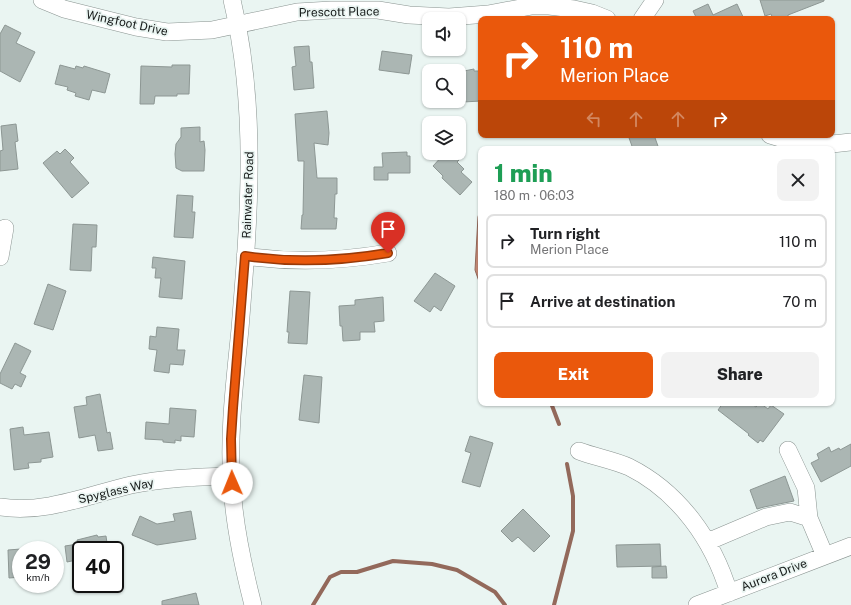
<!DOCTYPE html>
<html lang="en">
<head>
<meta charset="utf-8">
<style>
  body { margin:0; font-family:"Public Sans",sans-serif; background:#f2f2f2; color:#202124; height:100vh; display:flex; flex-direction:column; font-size:15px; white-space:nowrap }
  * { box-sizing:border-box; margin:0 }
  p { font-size:13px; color:#757577 }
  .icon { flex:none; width:22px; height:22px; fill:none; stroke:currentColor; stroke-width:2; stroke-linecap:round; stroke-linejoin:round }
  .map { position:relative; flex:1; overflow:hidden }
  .panel { position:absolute; left:478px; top:146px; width:357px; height:260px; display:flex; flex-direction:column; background:#fff; border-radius:8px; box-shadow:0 1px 3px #0004 }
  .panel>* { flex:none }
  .banner { position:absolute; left:478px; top:16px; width:357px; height:122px; border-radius:8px; box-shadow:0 1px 3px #0004; background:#ea580c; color:#fff; overflow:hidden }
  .controls { position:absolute; left:422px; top:12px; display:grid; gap:8px }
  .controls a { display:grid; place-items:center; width:44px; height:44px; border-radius:8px; background:#fff; box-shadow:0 1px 3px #0004; font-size:20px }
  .speed { position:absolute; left:12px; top:541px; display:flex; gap:8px; font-size:20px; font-weight:700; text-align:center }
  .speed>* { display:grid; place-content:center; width:52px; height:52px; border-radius:50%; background:#fff; box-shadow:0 1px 3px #0004; line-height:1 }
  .speed small { font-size:10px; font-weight:400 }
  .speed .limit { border:2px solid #111; border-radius:6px; background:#fff; color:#111 }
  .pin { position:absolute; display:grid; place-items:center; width:34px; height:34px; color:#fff; margin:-41px -17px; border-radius:50% 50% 50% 0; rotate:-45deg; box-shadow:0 0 4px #0007 }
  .pin .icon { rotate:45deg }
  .me { position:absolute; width:44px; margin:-22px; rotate:359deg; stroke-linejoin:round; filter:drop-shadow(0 0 3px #0008) }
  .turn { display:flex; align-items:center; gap:14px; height:84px; padding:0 16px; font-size:18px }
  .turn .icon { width:52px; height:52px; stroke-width:2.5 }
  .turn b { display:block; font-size:28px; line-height:34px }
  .lanes { display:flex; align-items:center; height:38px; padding:0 16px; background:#0003; justify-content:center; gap:20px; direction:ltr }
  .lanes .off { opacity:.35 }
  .round { display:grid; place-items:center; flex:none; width:42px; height:42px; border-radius:8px; background:#f2f2f2 }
  .summary { display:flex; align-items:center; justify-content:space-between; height:68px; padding:0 16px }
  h1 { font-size:24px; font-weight:800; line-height:30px; color:#1e9e55 }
  .button { display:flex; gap:8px; margin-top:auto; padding:8px 16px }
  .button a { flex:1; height:46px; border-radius:8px; background:#ea580c; color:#fff; font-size:16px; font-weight:800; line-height:46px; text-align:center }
  .button a+a { background:#f2f2f2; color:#202124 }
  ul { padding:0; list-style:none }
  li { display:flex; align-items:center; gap:12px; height:54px; margin:0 8px 6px; padding:0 8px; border:2px solid #e0e0e0; border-radius:8px }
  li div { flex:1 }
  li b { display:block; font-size:15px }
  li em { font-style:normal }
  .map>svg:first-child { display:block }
  .water { fill:#c88b77; stroke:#93695b }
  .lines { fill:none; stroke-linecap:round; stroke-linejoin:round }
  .stream { stroke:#93695b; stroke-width:4 }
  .building { fill:#abb6b3; stroke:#8d9794 }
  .minor-casing { stroke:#8a9491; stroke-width:18 }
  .minor { stroke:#fff; stroke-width:17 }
  .route-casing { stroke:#983908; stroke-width:10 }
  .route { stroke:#ea580c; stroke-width:7 }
  .labels { text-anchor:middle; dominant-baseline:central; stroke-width:3.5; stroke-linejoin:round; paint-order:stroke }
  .street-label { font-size:12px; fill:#161a19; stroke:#eaf5f2 }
</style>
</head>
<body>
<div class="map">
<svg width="851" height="605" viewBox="0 0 851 605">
  <rect width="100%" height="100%" fill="#eaf5f2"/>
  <path class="water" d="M481 206V287L475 270 478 217Z"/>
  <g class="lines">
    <path class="stream" d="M551 403 559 424
      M313 605 330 577 341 572H357L393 561 432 564 457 570 495 592 505 605
      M554 605 573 531V496L567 464"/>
  </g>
  <path class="building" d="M760 0H824V1L788 15V17L782 19H773L771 14 765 16Z
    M708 4 713 15 737 4 744 19H697L693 11Z
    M5 25 21 33 16 43 35 52 20 82 0 71V34Z
    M309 46 310 62H312L314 88 294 90 292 67 296 66 294 47Z
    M382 51 412 55 409 74 379 70Z
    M60 65 75 69 76 66 83 68 84 66 110 74 105 93 92 90 89 100 75 96 76 93 67 90 68 87 55 84Z
    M172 65H190L189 94H177V96H155L154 104H140L141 66 172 67Z
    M474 69V71H481V101L463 102V99H459V72Z
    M327 111 329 133 328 145 314 143 317 178H337V194H335L334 218H337L336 229H301L302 215H303L304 161H298L295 114Z
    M16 124 18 141 15 142 18 169 0 171V151L3 150 1 126Z
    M200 127V142L204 141 205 150 204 171H182L176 168 175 154 176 144 181 137V128Z
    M628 135H654L659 149H633Z
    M65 149 74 158 70 162 89 183 72 198 43 163 57 151 60 154Z
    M407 152V156H410V173H388V180H374V167H383L382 153Z
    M445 153H452L459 160 457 162 464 169 461 172 472 182 460 195 442 178 443 176 433 166Z
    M177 195 193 196 192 212H195L193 238 174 237Z
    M73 224 97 225 96 247H92L91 271 70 270Z
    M153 257 185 261 182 299 159 297 161 278H155L156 268H152Z
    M435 273 455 286 441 311 434 306 430 312 414 301Z
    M48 284 66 291 53 330 34 324Z
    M290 291 310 292 307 344 288 343 289 332H287Z
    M383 297 384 321 374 322 375 332H360V340L343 341 342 326H340L339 306 355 305V300Z
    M157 327 179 329 177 350H185L183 365 170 364 169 373 154 371 157 350 149 349 150 336 156 337Z
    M15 343 31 351 20 373 26 376 21 387 15 384 12 389 0 383V374Z
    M304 375 322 377 319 423 299 420Z
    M100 394 107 433 110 432 113 449 98 451 95 435 79 438 74 407 87 405 86 397Z
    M723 403H750L756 407 760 403 768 409 771 405 784 414 763 442 760 440 758 443 748 435 749 434 718 410Z
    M170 408 196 410 194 437 181 436V441L175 440V443L163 442V440L145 439 146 422 169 424Z
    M23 427 24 435 49 432 53 457 41 459V462L28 463 29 468 14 470 10 429Z
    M470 436 493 443 480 487 462 482 471 453 465 451Z
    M851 444V466L821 482 811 463 819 459 817 454 829 447 831 452 839 448 840 450Z
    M785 476 794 501 764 507 757 509 750 490Z
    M523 509 550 536 534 552 518 537 512 542 501 531Z
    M191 511 196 539 157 545 132 535 140 516 157 524 175 521 173 514Z
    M97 535 98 537 106 536 108 550H81V559L67 562 65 546 78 544 77 540Z
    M660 544 661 566 617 567 616 545Z
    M21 549V577L9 578 8 550Z
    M666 566 667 578H652V567Z
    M196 593 199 605H162V601Z"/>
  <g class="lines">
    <defs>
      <path id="minor" d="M42 0 64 9 136 27 167 32 212 30 297 12 331 10H378L409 15 449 17 488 14 532 6H549L574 9 592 13 607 19
        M232 0C258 109 249 218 240 329 235 380 228 433 232 485 234 525 243 566 253 605
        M642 19 655 0
        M770 135C796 144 824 146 851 142
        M245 256C293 263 341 261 388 253
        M0 257 5 228
        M788 450 806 488 809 518
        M579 451C595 457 613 460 629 467 679 492 713 540 729 593
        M0 507C45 514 88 495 131 485 164 478 198 477 232 476
        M707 542 766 517 790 512 809 518 825 556
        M697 605 851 546"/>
    </defs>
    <use href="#minor" class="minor-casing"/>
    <use href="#minor" class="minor"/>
  </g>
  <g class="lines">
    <defs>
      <path id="route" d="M232 483 231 439 233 408 245 256C293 263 341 261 388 253"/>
    </defs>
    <use href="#route" class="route-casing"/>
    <use href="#route" class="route"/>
  </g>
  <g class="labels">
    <g class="street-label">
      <text transform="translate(339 12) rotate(-1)">Prescott Place</text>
      <text transform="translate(127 23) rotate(12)">Wingfoot Drive</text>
      <text transform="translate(248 195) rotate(-88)">Rainwater Road</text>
      <text transform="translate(116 491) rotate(-13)">Spyglass Way</text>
      <text transform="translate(774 575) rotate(-21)">Aurora Drive</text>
    </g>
  </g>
</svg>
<div class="controls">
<a><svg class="icon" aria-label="sound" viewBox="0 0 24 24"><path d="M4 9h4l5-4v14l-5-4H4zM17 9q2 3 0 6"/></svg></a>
<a><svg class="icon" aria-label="search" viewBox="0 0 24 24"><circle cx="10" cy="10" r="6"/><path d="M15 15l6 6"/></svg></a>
<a><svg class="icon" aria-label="layers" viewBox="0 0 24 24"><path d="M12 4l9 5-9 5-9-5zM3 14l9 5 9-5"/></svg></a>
</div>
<div class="speed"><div>29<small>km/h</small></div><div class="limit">40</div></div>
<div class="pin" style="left:388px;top:253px;background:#d93025"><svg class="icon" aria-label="arrive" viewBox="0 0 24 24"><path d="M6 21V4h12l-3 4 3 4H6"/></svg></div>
<svg class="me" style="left:232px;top:483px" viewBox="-20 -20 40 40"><circle r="19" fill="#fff"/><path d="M0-13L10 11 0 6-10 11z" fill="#ea580c"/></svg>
<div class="banner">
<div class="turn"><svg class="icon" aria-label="right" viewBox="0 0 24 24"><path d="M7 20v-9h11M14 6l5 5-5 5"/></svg><div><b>110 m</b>Merion Place</div></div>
<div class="lanes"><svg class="icon off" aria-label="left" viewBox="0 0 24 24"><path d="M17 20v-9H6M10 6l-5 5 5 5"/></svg><svg class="icon off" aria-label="ahead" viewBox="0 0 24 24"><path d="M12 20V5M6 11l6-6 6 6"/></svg><svg class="icon off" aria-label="ahead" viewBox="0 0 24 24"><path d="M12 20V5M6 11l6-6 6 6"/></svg><svg class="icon" aria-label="right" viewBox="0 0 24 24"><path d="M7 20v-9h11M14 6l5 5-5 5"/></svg></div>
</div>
<section class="panel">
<div class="summary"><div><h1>1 min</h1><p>180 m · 06:03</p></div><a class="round"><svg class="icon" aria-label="close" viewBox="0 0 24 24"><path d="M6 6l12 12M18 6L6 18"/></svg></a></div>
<ul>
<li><svg class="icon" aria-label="right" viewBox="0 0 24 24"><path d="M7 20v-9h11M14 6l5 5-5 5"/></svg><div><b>Turn right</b><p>Merion Place</p></div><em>110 m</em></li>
<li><svg class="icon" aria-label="arrive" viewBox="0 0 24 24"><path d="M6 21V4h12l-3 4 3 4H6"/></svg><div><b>Arrive at destination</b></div><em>70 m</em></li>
</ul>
<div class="button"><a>Exit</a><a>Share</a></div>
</section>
</div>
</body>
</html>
